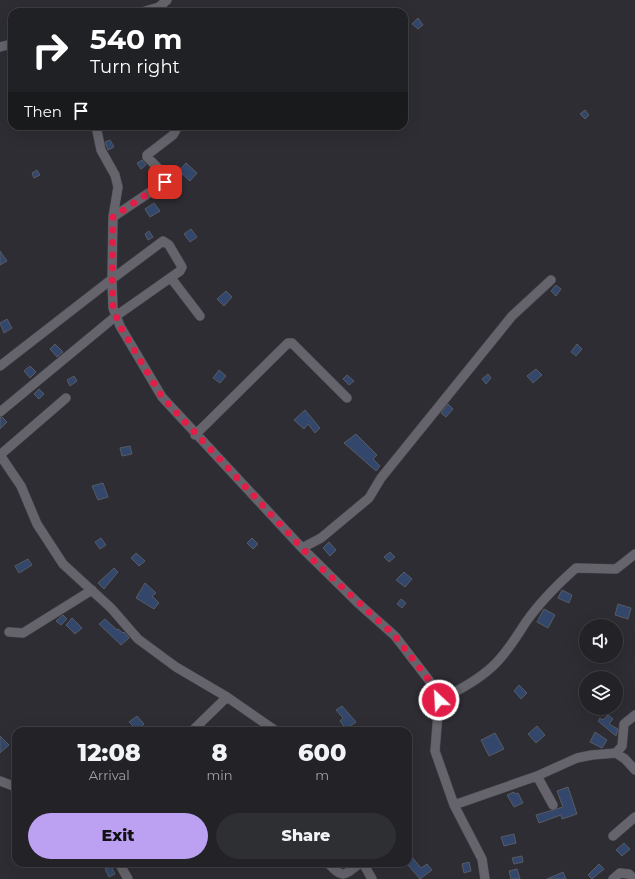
<!DOCTYPE html>
<html lang="en">
<head>
<meta charset="utf-8">
<style>
  body { margin:0; font-family:Montserrat,sans-serif; background:#2e2f33; color:#f1f3f6; height:100vh; display:flex; flex-direction:column; font-size:15px; white-space:nowrap }
  * { box-sizing:border-box; margin:0 }
  p { font-size:13px; color:#a2a4a7 }
  .icon { flex:none; width:22px; height:22px; fill:none; stroke:currentColor; stroke-width:2; stroke-linecap:round; stroke-linejoin:round }
  .map { position:relative; flex:1; overflow:hidden }
  .details { position:absolute; left:12px; top:727px; width:400px; height:140px; display:flex; flex-direction:column; background:#222227; border-radius:12px; box-shadow:0 4px 16px #0002,0 0 0 1px #3f3f44 }
  .details>* { flex:none }
  .top-card { position:absolute; left:8px; top:8px; width:400px; height:122px; border-radius:12px; box-shadow:0 4px 16px #0002,0 0 0 1px #3f3f44; background:#202124; color:#fff; overflow:hidden }
  .buttons { position:absolute; left:579px; top:619px; display:grid; gap:8px }
  .buttons a { display:grid; place-items:center; width:44px; height:44px; border-radius:50%; background:#222227; box-shadow:0 4px 16px #0002,0 0 0 1px #3f3f44; font-size:20px }
  .pin { position:absolute; display:grid; place-items:center; width:34px; height:34px; color:#fff; margin:-17px; border-radius:8px; box-shadow:0 2px 6px #0006 }
  .me { position:absolute; width:44px; margin:-22px; rotate:335deg; stroke-linejoin:round; filter:drop-shadow(0 0 3px #0008) }
  .turn { display:flex; align-items:center; gap:14px; height:84px; padding:0 16px; font-size:18px }
  .turn .icon { width:52px; height:52px; stroke-width:2.5 }
  .turn b { display:block; font-size:28px; line-height:34px }
  .then { display:flex; align-items:center; height:38px; padding:0 16px; background:#0003; gap:8px; font-size:15px }
  .eta { display:flex; justify-content:space-evenly; align-items:center; height:68px; text-align:center }
  .eta b { font-size:24px; font-weight:800; line-height:28px }
  .primary-button { display:flex; gap:8px; margin-top:auto; padding:8px 16px }
  .primary-button a { flex:1; height:46px; border-radius:24px; background:#bca0f2; color:#111; font-size:16px; font-weight:800; line-height:46px; text-align:center }
  .primary-button a+a { background:#2e2f33; color:#f1f3f6 }
  .map>svg:first-child { display:block }
  .building { fill:#32476b; stroke:#575b63 }
  .lines { fill:none; stroke-linecap:round; stroke-linejoin:round }
  .street-casing { stroke:#4a4a50; stroke-width:10 }
  .street { stroke:#65646c; stroke-width:9 }
  .route { stroke:#e11d48; stroke-width:7; stroke-dasharray:0 12.6 }
</style>
</head>
<body>
<div class="map">
<svg width="635" height="879" viewBox="0 0 635 879">
  <rect width="100%" height="100%" fill="#2e2d34"/>
  <path class="building" d="M418 18 423 25 418 29 412 24Z
    M585 110 589 115 585 119 580 114Z
    M110 140 114 147 108 150 105 142Z
    M142 160 146 165 141 169 137 163Z
    M186 163 197 173 190 181 179 171Z
    M37 170 40 175 34 178 32 173Z
    M154 203 160 211 150 217 145 209Z
    M191 229 197 237 190 242 184 234Z
    M149 231 153 237 148 240 145 234Z
    M0 251 7 261 0 265Z
    M556 285 561 289 556 296 551 291Z
    M226 291 232 297 224 306 217 299Z
    M7 319 12 328 4 333 0 323Z
    M55 344 63 352 57 357 50 349Z
    M577 344 582 349 576 356 571 352Z
    M30 366 36 372 30 378 24 371Z
    M536 369 542 375 533 383 527 376Z
    M219 370 226 376 220 383 213 378Z
    M488 374 491 378 486 384 482 379Z
    M347 375 354 381 349 385 343 379Z
    M74 376 77 381 70 386 67 380Z
    M39 389 44 394 39 399 34 394Z
    M448 404 453 409 446 417 441 413Z
    M305 410 320 428 315 433 308 424 304 429 294 420Z
    M2 417 7 422 0 429V418Z
    M356 434 377 455 373 459 380 466 376 471 344 443Z
    M130 446 132 454 122 456 120 448Z
    M103 483 108 497 98 500 92 486Z
    M101 538 106 545 100 549 95 542Z
    M252 538 258 544 253 549 247 543Z
    M329 542 336 550 330 556 323 548Z
    M390 552 395 557 389 562 384 557Z
    M136 553 145 561 139 566 131 558Z
    M28 559 32 565 19 573 15 566Z
    M114 568 118 572 104 589 98 583Z
    M404 572 412 579 405 587 396 580Z
    M145 583 156 593 152 596 159 603 154 609 136 598Z
    M562 590 572 595 569 603 558 598Z
    M401 599 406 603 402 608 397 604Z
    M618 604 631 608 628 619 615 615Z
    M544 609 555 615 548 628 537 622Z
    M63 615 67 619 61 625 56 621Z
    M72 618 82 628 75 634 66 625Z
    M105 619 117 630 118 629 123 633 124 632 129 638 121 645 99 624Z
    M519 685 527 693 521 699 514 691Z
    M342 706 356 722 346 729 340 721 343 718 336 710Z
    M608 715 613 719 609 724 618 729 616 736 598 721 600 718 603 720Z
    M137 716 144 724 137 731H126L133 726 129 722Z
    M537 726 545 735 536 743 528 734Z
    M595 732 607 740 602 748 590 742Z
    M495 733 504 749 489 756 481 740Z
    M0 736 9 745 0 753Z
    M568 787 577 814 562 819 561 815 539 823 536 815 563 807 557 791Z
    M514 792 515 794 518 793 523 803 514 807 507 795Z
    M514 834 516 843 504 846 501 837Z
    M624 843 630 849 622 856 616 850Z
    M411 856 421 868 427 864 432 870 420 879 408 865V859Z
    M522 856 523 862 514 864 512 858Z
    M469 862 471 871 464 873 462 864Z
    M599 864 604 869 592 879 588 875Z
    M111 866 115 874 109 877 105 869Z
    M517 869 520 879H511L509 871Z
    M563 872 566 879H547Z"/>
  <g class="lines">
    <defs>
      <path id="street" d="M142 12 159 7 167 0
        M0 47 12 44
        M96 126 101 150 115 175 118 187 113 217 112 279 113 308 120 326 162 397 302 548
        M113 217 165 182V175L147 157V155L173 135 178 126
        M171 278 200 316
        M0 366 112 279 163 241 169 245 182 267 180 271 116 316 0 412
        M195 435 288 343H292L347 398
        M0 455 21 486 37 524 63 564 111 608 138 639 176 667 227 697 276 731
        M0 455 66 398
        M9 632 23 633 92 590
        M439 700C458 691 478 680 493 666 507 653 516 637 526 622 540 602 558 584 576 568L616 569 635 554
        M192 731 227 697
        M616 753 622 746 624 724 635 715
        M537 776 553 805
        M0 781 16 787
        M454 805 537 776 577 758 592 755 616 753 625 759 635 770
        M613 836 635 817
        M119 863 128 879
        M328 863C343 879 344 876 360 863
        M363 863 372 879
        M485 879 482 859 454 805 435 751 439 700 438 692 395 636 359 604 302 548 321 538 369 498 381 478 512 316 551 280
        M613 879 620 873 629 874 634 879"/>
    </defs>
    <use href="#street" class="street-casing"/>
    <use href="#street" class="street"/>
  </g>
  <g class="lines">
    <path class="route" d="M165 182 113 217 112 278 113 308 120 326 162 397 315 562 395 636 438 692 439 700"/>
  </g>
</svg>
<div class="buttons">
<a><svg class="icon" aria-label="sound" viewBox="0 0 24 24"><path d="M4 9h4l5-4v14l-5-4H4zM17 9q2 3 0 6"/></svg></a>
<a><svg class="icon" aria-label="layers" viewBox="0 0 24 24"><path d="M12 4l9 5-9 5-9-5zM3 14l9 5 9-5"/></svg></a>
</div>
<div class="pin" style="left:165px;top:182px;background:#d93025"><svg class="icon" aria-label="arrive" viewBox="0 0 24 24"><path d="M6 21V4h12l-3 4 3 4H6"/></svg></div>
<svg class="me" style="left:439px;top:700px" viewBox="-20 -20 40 40"><circle r="17" fill="#e11d48" stroke="#fff" stroke-width="3"/><path d="M0-11L8 9 0 5-8 9z" fill="#fff"/></svg>
<div class="top-card">
<div class="turn"><svg class="icon" aria-label="right" viewBox="0 0 24 24"><path d="M7 20v-9h11M14 6l5 5-5 5"/></svg><div><b>540 m</b>Turn right</div></div>
<div class="then">Then<svg class="icon" aria-label="arrive" viewBox="0 0 24 24"><path d="M6 21V4h12l-3 4 3 4H6"/></svg></div>
</div>
<section class="details">
<div class="eta">
<div><b>12:08</b><p>Arrival</p></div>
<div><b>8</b><p>min</p></div>
<div><b>600</b><p>m</p></div>
</div>
<div class="primary-button"><a>Exit</a><a>Share</a></div>
</section>
</div>
</body>
</html>
